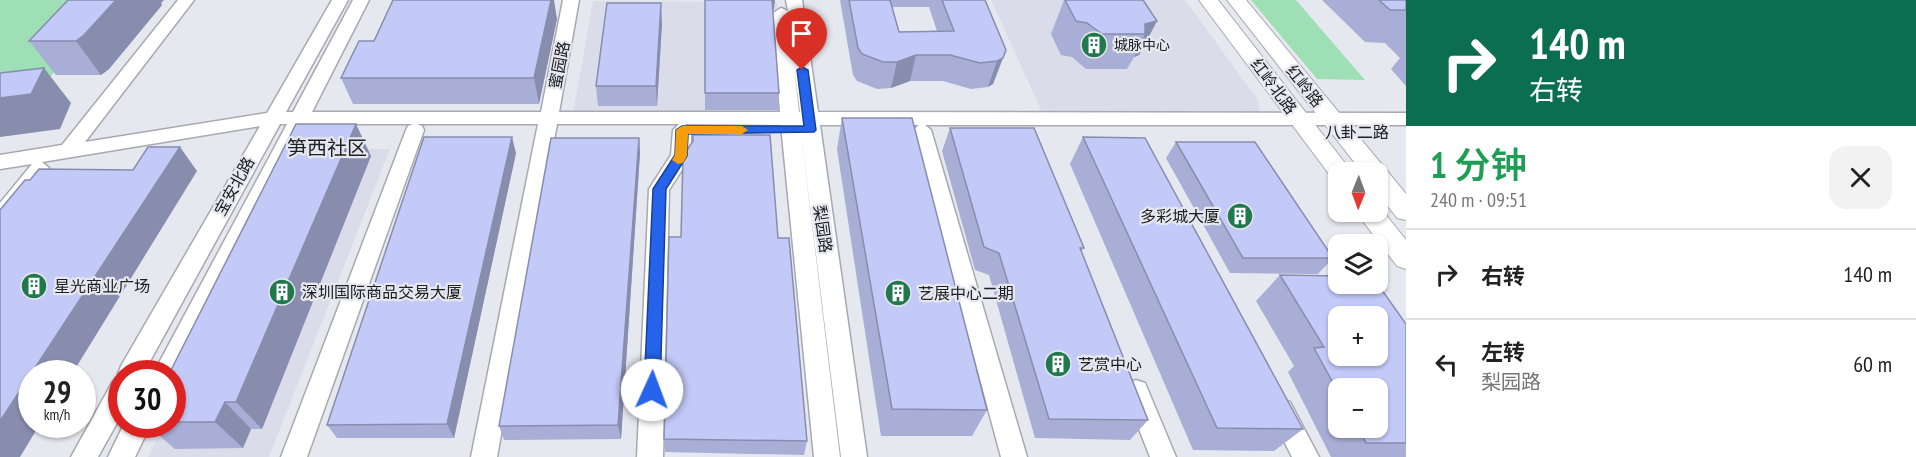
<!DOCTYPE html>
<html lang="zh">
<head>
<meta charset="utf-8">
<style>
  body { margin:0; font-family:"PT Sans Narrow","Noto Sans SC",sans-serif; background:#f2f2f2; color:#222; height:100vh; display:flex; flex-direction:column; font-size:22px; white-space:nowrap }
  * { box-sizing:border-box; margin:0 }
  p { font-size:20px; color:#767676 }
  .icon { flex:none; width:33px; height:33px; fill:none; stroke:currentColor; stroke-width:2; stroke-linecap:round; stroke-linejoin:round }
  .map { position:relative; flex:1; overflow:hidden }
  .sheet { display:flex; flex-direction:column; background:#fff; width:510px }
  .sheet>* { flex:none }
  .hud { background:#0b6e4f; color:#fff; overflow:hidden }
  .needle { width:39px; rotate:181deg }
  .controls { position:absolute; left:1328px; top:162px; display:grid; gap:12px }
  .controls a { display:grid; place-items:center; width:60px; height:60px; border-radius:12px; background:#fff; box-shadow:0 2px 4px #0004; font-size:30px }
  .speed { position:absolute; left:18px; top:360px; display:flex; gap:12px; font-size:30px; font-weight:700; text-align:center }
  .speed>* { display:grid; place-content:center; width:78px; height:78px; border-radius:50%; background:#fff; box-shadow:0 2px 4px #0004; line-height:1 }
  .speed small { font-size:15px; font-weight:400 }
  .speed .limit { border:9px solid #d22; background:#fff; color:#111 }
  .pin { position:absolute; display:grid; place-items:center; width:51px; height:51px; color:#fff; margin:-62px -26px; border-radius:50% 50% 50% 0; rotate:-45deg; box-shadow:0 0 6px #0007 }
  .pin .icon { rotate:45deg }
  .me { position:absolute; width:66px; margin:-33px; rotate:2deg; stroke-linejoin:round; filter:drop-shadow(0 0 4px #0008) }
  .turn { display:flex; align-items:center; gap:21px; height:126px; padding:0 24px; font-size:27px }
  .turn .icon { width:78px; height:78px; stroke-width:2.5 }
  .turn b { display:block; font-size:42px; line-height:51px }
  .round { display:grid; place-items:center; flex:none; width:63px; height:63px; border-radius:18px; background:#f2f2f2 }
  .overview { display:flex; align-items:center; justify-content:space-between; height:102px; padding:0 24px }
  h1 { font-size:36px; font-weight:600; line-height:45px; color:#1e9e55 }
  ul { padding:0; list-style:none }
  li { display:flex; align-items:center; gap:18px; height:90px; padding:0 24px; border-top:2px solid #e0e0e0 }
  li div { flex:1 }
  li b { display:block; font-size:22px }
  li em { font-style:normal }
  main { display:flex; flex:1; min-height:0 }
  .map>svg:first-child { display:block }
  .built { fill:#dadcea }
  .green { fill:#9edfb6 }
  .lines { fill:none; stroke-linecap:round; stroke-linejoin:round }
  .minor-casing { stroke:#a8a9b0; stroke-width:3 }
  .major-casing { stroke:#a8a9b0; stroke-width:2 }
  .minor { fill:#fff; fill-rule:evenodd }
  .major { fill:#fff; fill-rule:evenodd }
  .wall { fill:#a8aed5; fill-rule:evenodd }
  .shaded-wall { fill:#888dae }
  .building { fill:#c3caf8; stroke:#888dae; stroke-width:1.5; fill-rule:evenodd }
  .route { fill:#2563eb; stroke:#184099; stroke-width:1.5 }
  .slow { fill:#f59e0b }
  .labels { text-anchor:middle; dominant-baseline:central; stroke-width:4.5; stroke-linejoin:round; paint-order:stroke }
  .far-poi-label { font-size:14px; fill:#202023; stroke:#e6e8ef; text-anchor:start }
  .street-label { font-size:16px; fill:#202023; stroke:#e6e8ef }
  .poi-label { font-size:16px; fill:#202023; stroke:#e6e8ef; text-anchor:start }
  .quarter-label { font-size:20px; fill:#202023; stroke:#e6e8ef }
</style>
</head>
<body>
<main>
<div class="map">
<svg width="1406" height="457" viewBox="0 0 1406 457">
  <rect width="100%" height="100%" fill="#e6e8ef"/>
  <path class="built" d="M991 0H1185L1258 100 1260 112H1042Z
    M593 1 777 2 787 114 573 113Z
    M302 149H390L269 457H148L164 425 172 424Z"/>
  <path class="green" d="M0 0H113L42 87 0 94Z
    M1251 0H1296L1365 80 1317 79Z"/>
  <g class="lines">
    <defs>
      <path id="minor" d="M178 0H194L85 142 267 113 332 0H348L286 112H293L353 0H369L312 112H541L563 0H579L559 112H780L773 13 781 8 788 11 786 0H802L818 112 1406 113V125H925L931 130 1027 457H1001L913 130 919 125H820L867 457H841L800 125 840 457H814L781 125 685 124 691 130V156L669 190 663 457H637L649 189 671 155 673 130 679 124H557L497 457H471L538 124H417L422 126 424 130 307 457H281L406 130 408 126 413 124H305L174 382 172 374H153L287 124H280L143 374H122V414L98 457H71L113 381 120 379 118 374 121 366 260 126 42 162 49 168 46 173 7 223 0 226V203L32 164 0 169V155L62 145ZM794 67 800 112H799Z
        M1136 380 1145 383 1176 457H1150L1124 391 1127 383Z
        M1281 398 1290 402 1319 457H1292L1268 410 1272 402Z
        M124 424H151L135 457H108Z"/>
      <path id="major" d="M1199 0H1218L1352 172H1338V180L1332 178Z
        M1227 0H1246L1383 166 1406 194V220L1397 218 1377 192V172H1362Z
        M1378 205 1406 240V269L1397 266 1356 212H1377Z"/>
    </defs>
    <use href="#minor" class="minor-casing"/>
    <use href="#major" class="major-casing"/>
    <use href="#minor" class="minor"/>
    <use href="#major" class="major"/>
  </g>
  <path class="wall" d="M705 0H775L774 8 773 10 779 93 778 110H705Z
    M840 0H985L1006 50 993 84 988 87 971 89 943 81H910L891 88 877 89 857 81 853 75ZM892 7H929L937 31 899 32Z
    M1064 0 1157 21 1139 55 1134 57 1127 69H1086L1072 57 1061 55 1051 34Z
    M1322 0H1406V86L1391 69 1400 58 1385 43 1365 42Z
    M161 3 162 5 109 69 101 75H56L29 41Z
    M557 19 539 104H353L341 78 374 41Z
    M662 23 657 106H598L596 86Z
    M842 118 987 410 972 436H881L837 149Z
    M950 128 1084 248 1081 252 1148 420 1130 440 1035 438 989 275 975 270 942 151Z
    M1083 137 1303 429 1274 451 1193 450 1070 164Z
    M639 138 640 153 621 439 504 440 499 426Z
    M1176 142 1333 258 1318 274 1230 273 1166 158Z
    M516 153 454 438H337L327 425Z
    M371 156 262 429H251L243 448 175 449 146 424H172V374Z
    M778 238 807 441 804 455 665 452 664 439Z
    M1280 275 1406 324V457H1331L1288 372 1294 366 1256 301ZM1338 388 1377 428H1338Z"/>
  <path class="shaded-wall" d="M116 0H164L161 3 162 5 109 69 101 75 76 41Z
    M551 0H554L557 19 539 104 534 78Z
    M772 0H775L774 8 771 13Z
    M661 3 662 23 657 106 656 86Z
    M1157 21 1139 55 1134 57 1145 34V24Z
    M1006 50 993 84 988 87 997 61Z
    M916 55 910 81 891 88 897 62Z
    M44 68 71 103 60 129 0 137V98Z
    M356 124 371 156 262 429 236 402Z
    M512 137 516 153 454 438 447 424Z
    M639 138 640 153 621 439 618 425Z
    M180 147 197 171 72 374H32V424H40L20 457H0V421Z
    M225 402 251 429 243 448 215 422Z"/>
  <path class="building" d="M68 0H116L84 35 76 41H29Z
    M393 0H551L534 78H341L359 41H374Z
    M705 0H772L779 93H705Z
    M849 0H890L899 32 954 31 942 0H985L1006 50 1003 58 997 61 980 63 950 55H916L897 62H883L862 54 858 48Z
    M1065 0H1143L1157 21 1145 24V34H1102L1087 23 1076 21Z
    M1379 0H1406V10H1390Z
    M607 3H661L656 86H596Z
    M44 68 31 94 0 98V73Z
    M842 118H912L987 410 892 409Z
    M296 124H356L236 402H225L215 422H172V374H169Z
    M950 128H1034L1084 248H1080L1148 420 1049 419 999 253 984 247Z
    M693 135H770L778 238H789L807 441 664 439 669 237H681L683 156 693 141Z
    M424 137H512L447 424 327 425Z
    M1083 137 1145 138 1303 429 1217 428Z
    M551 138H639L618 425 499 426Z
    M1176 142H1255L1333 258H1243Z
    M148 147H180L0 421V210L25 180H30L39 169 133 170Z
    M1280 275 1338 276V284L1377 283 1406 324V443H1366L1358 428H1377V388H1338V392L1314 348 1324 347ZM1338 316H1377V356H1338Z"/>
  <path class="route" d="M802 67 808 70 816 130 814 132 688 134 687 156 666 189 660 390 658 395 652 397 646 395 644 390 653 189 675 155 676 130 682 126H804L797 70Z"/>
  <path class="slow" d="M682 126H742L748 130 742 134H688L687 156 683 163 678 164 672 160 675 155 676 130Z"/>
  <defs>
    <symbol id="building-disc" viewBox="-11 -11 22 22"><circle r="9.5" fill="#20784c" stroke="#e6e8ef"/><path d="M-4-6H4V6H1V3H-1V6H-4ZM-2.5-4.3h1.7v1.8h-1.7ZM.8-4.3h1.7v1.8H.8ZM-2.5-1h1.7V.8h-1.7ZM.8-1h1.7V.8H.8Z" fill="#fff"/></symbol>
  </defs>
  <g fill-rule="evenodd">
    <use href="#building-disc" x="1079" y="30" width="30" height="30"/>
    <use href="#building-disc" x="1225" y="201" width="30" height="30"/>
    <use href="#building-disc" x="19" y="271" width="30" height="30"/>
    <use href="#building-disc" x="267" y="277" width="30" height="30"/>
    <use href="#building-disc" x="883" y="278" width="30" height="30"/>
    <use href="#building-disc" x="1043" y="349" width="30" height="30"/>
  </g>
  <g class="labels">
    <g class="far-poi-label">
      <text x="1114" y="45">城脉中心</text>
    </g>
    <g class="street-label">
      <text transform="translate(559 65) rotate(-79)">蜜园路</text>
      <text transform="translate(1274 86) rotate(53)">红岭北路</text>
      <text transform="translate(1305 86) rotate(51)">红岭路</text>
      <text x="1357" y="132">八卦二路</text>
      <text transform="translate(234 186) rotate(-61)">宝安北路</text>
      <text transform="translate(823 229) rotate(82)">梨园路</text>
    </g>
    <g class="poi-label">
      <text x="1220" y="216" text-anchor="end">多彩城大厦</text>
      <text x="54" y="286">星光商业广场</text>
      <text x="302" y="292">深圳国际商品交易大厦</text>
      <text x="918" y="293">艺展中心二期</text>
      <text x="1078" y="364">艺赏中心</text>
    </g>
    <g class="quarter-label">
      <text x="327" y="148">笋西社区</text>
    </g>
  </g>
</svg>
<div class="controls">
<a><svg class="needle" viewBox="-14 -14 28 28"><path d="M0-13l5 13h-10z" fill="#e53935"/><path d="M0 13l5-13h-10z" fill="#767676"/></svg></a>
<a><svg class="icon" aria-label="layers" viewBox="0 0 24 24"><path d="M12 4l9 5-9 5-9-5zM3 14l9 5 9-5"/></svg></a>
<a>+</a>
<a>−</a>
</div>
<div class="speed"><div>29<small>km/h</small></div><div class="limit">30</div></div>
<div class="pin" style="left:802px;top:70px;background:#d93025"><svg class="icon" aria-label="arrive" viewBox="0 0 24 24"><path d="M6 21V4h12l-3 4 3 4H6"/></svg></div>
<svg class="me" style="left:652px;top:390px" viewBox="-20 -20 40 40"><circle r="19" fill="#fff"/><path d="M0-13L10 11 0 6-10 11z" fill="#2563eb"/></svg>
</div>
<section class="sheet">
<div class="hud">
<div class="turn"><svg class="icon" aria-label="right" viewBox="0 0 24 24"><path d="M7 20v-9h11M14 6l5 5-5 5"/></svg><div><b>140 m</b>右转</div></div>
</div>
<div class="overview"><div><h1>1 分钟</h1><p>240 m · 09:51</p></div><a class="round"><svg class="icon" aria-label="close" viewBox="0 0 24 24"><path d="M6 6l12 12M18 6L6 18"/></svg></a></div>
<ul>
<li><svg class="icon" aria-label="right" viewBox="0 0 24 24"><path d="M7 20v-9h11M14 6l5 5-5 5"/></svg><div><b>右转</b></div><em>140 m</em></li>
<li><svg class="icon" aria-label="left" viewBox="0 0 24 24"><path d="M17 20v-9H6M10 6l-5 5 5 5"/></svg><div><b>左转</b><p>梨园路</p></div><em>60 m</em></li>
</ul>
</section>
</main>
</body>
</html>
